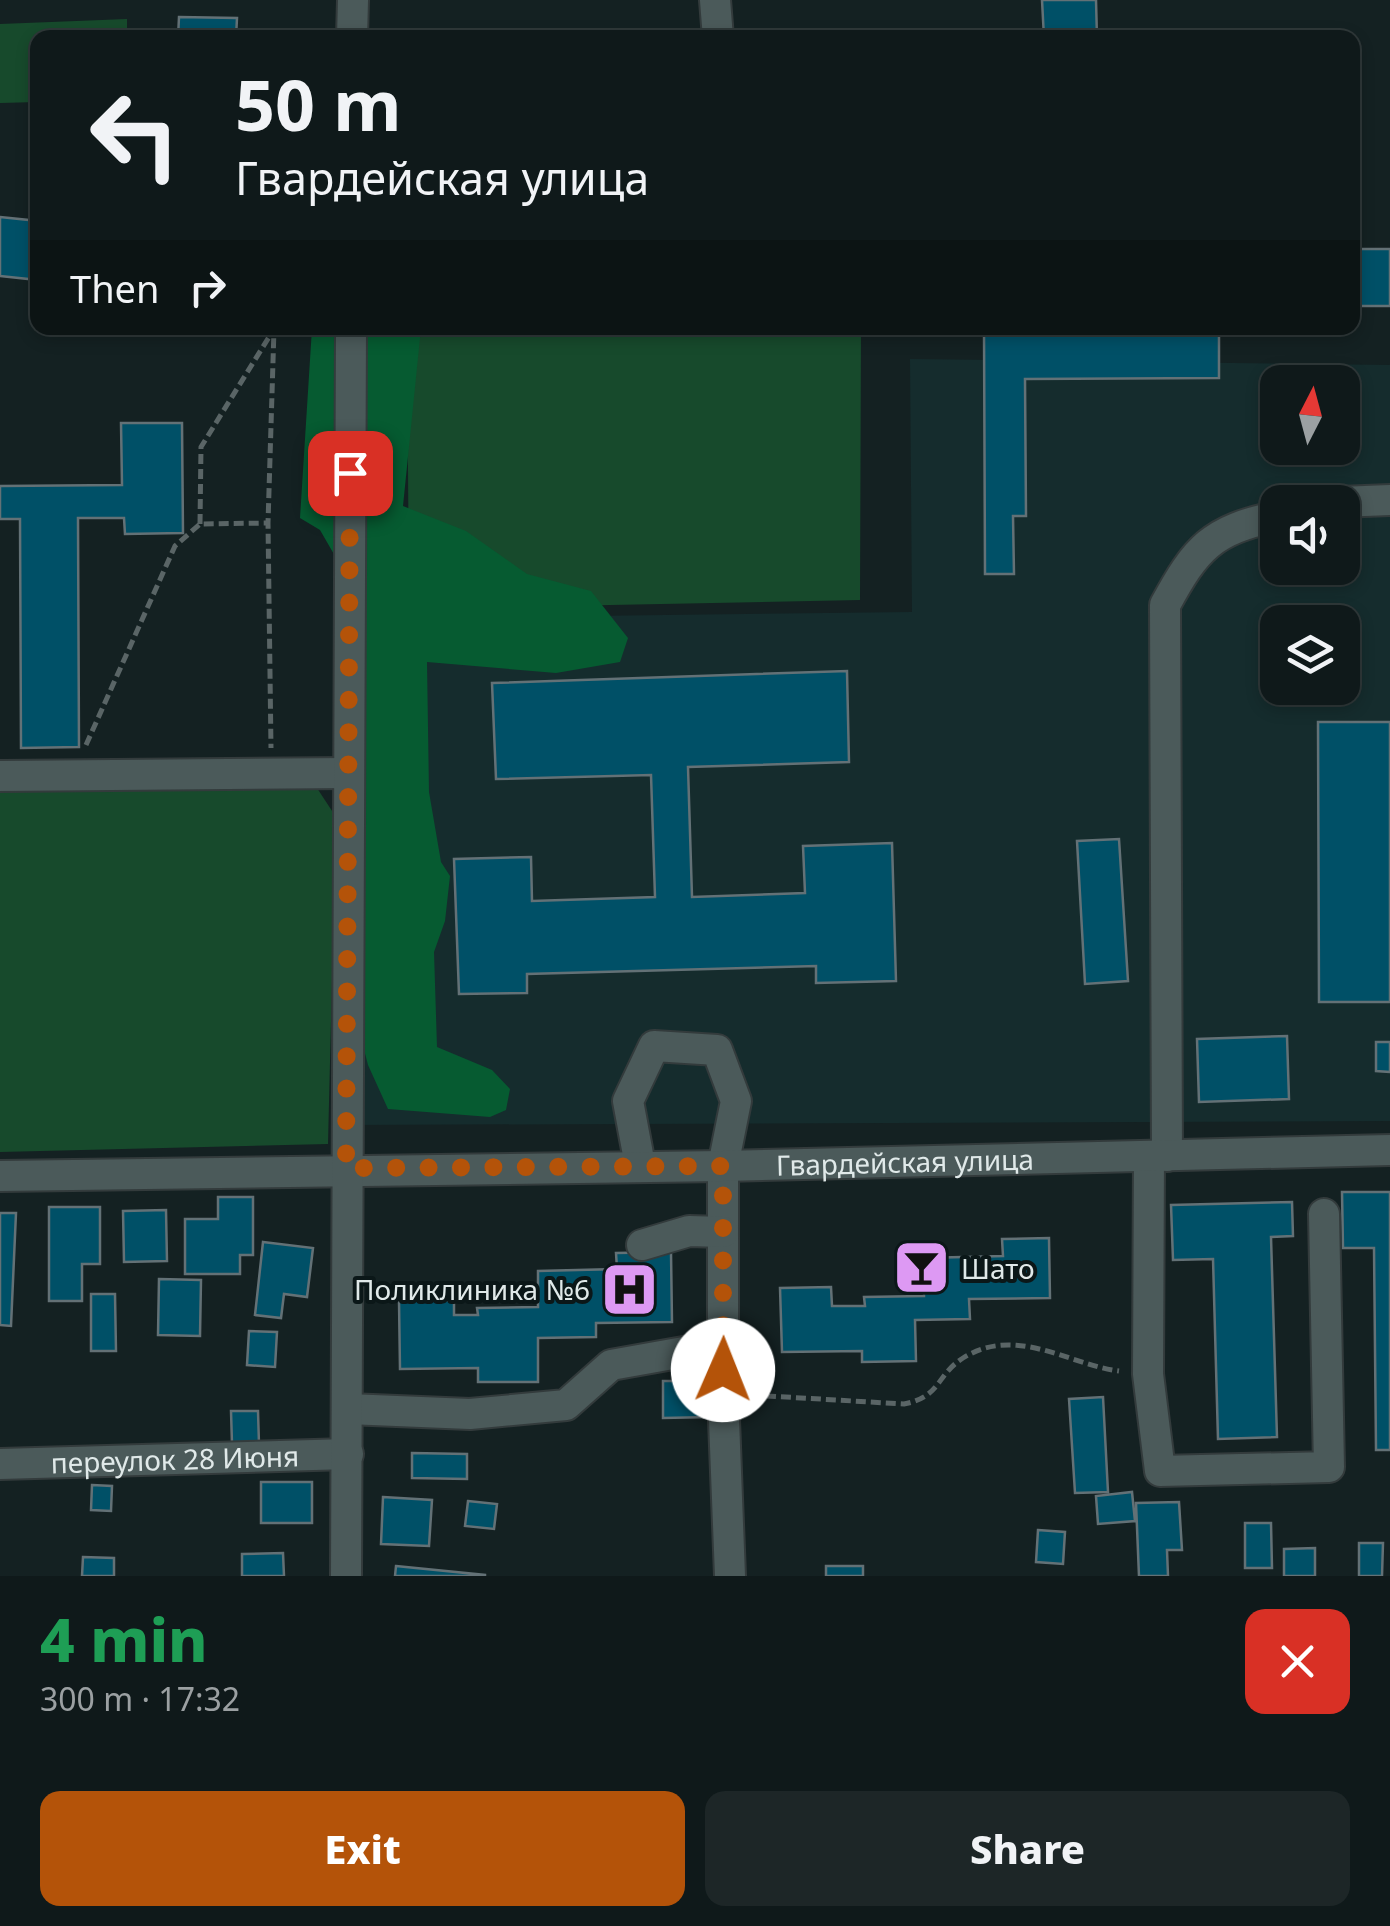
<!DOCTYPE html>
<html lang="en">
<head>
<meta charset="utf-8">
<style>
  body { margin:0; font-family:"Noto Sans",sans-serif; background:#1d2627; color:#f1f3f6; height:100vh; display:flex; flex-direction:column; font-size:38px; white-space:nowrap }
  * { box-sizing:border-box; margin:0 }
  p { font-size:32px; color:#9ba0a2 }
  .icon { flex:none; width:55px; height:55px; fill:none; stroke:currentColor; stroke-width:2; stroke-linecap:round; stroke-linejoin:round }
  .map { position:relative; height:1576px; overflow:hidden }
  .sheet { display:flex; flex-direction:column; background:#0f191a; flex:1 }
  .sheet>* { flex:none }
  .guide { position:absolute; left:30px; top:30px; width:1330px; height:305px; border-radius:20px; box-shadow:0 5px 15px #0003,0 0 0 2px #2f3839; background:#0f191a; color:#f1f3f6; overflow:hidden }
  .needle { width:65px; rotate:6deg }
  .tools { position:absolute; left:1260px; top:365px; display:grid; gap:20px }
  .tools a { display:grid; place-items:center; width:100px; height:100px; border-radius:20px; background:#0f191a; box-shadow:0 5px 15px #0003,0 0 0 2px #2f3839; font-size:50px }
  .pin { position:absolute; display:grid; place-items:center; width:85px; height:85px; color:#fff; margin:-42px; border-radius:20px; box-shadow:0 5px 15px #0006 }
  .me { position:absolute; width:110px; margin:-55px; rotate:1deg; stroke-linejoin:round; filter:drop-shadow(0 0 8px #0008) }
  .turn { display:flex; align-items:center; gap:35px; height:210px; padding:0 40px; font-size:45px }
  .turn .icon { width:130px; height:130px; stroke-width:2.5 }
  .turn b { display:block; font-size:70px; line-height:85px }
  .then { display:flex; align-items:center; height:95px; padding:0 40px; background:#0003; gap:20px; font-size:38px }
  .round { display:grid; place-items:center; flex:none; width:105px; height:105px; border-radius:20px; background:#1d2627 }
  .overview { display:flex; align-items:center; justify-content:space-between; height:170px; padding:0 40px }
  h1 { font-size:60px; font-weight:800; line-height:75px; color:#1e9e55 }
  .button { display:flex; gap:20px; margin-top:auto; padding:20px 40px }
  .button a { flex:1; height:115px; border-radius:20px; background:#b45309; color:#fff; font-size:40px; font-weight:800; line-height:115px; text-align:center }
  .button a+a { background:#1d2627; color:#f1f3f6 }
  .map>svg:first-child { display:block }
  .built { fill:#152c2d; fill-rule:evenodd }
  .green { fill:#174a2c }
  .forest { fill:#065b31 }
  .building { fill:#005067; stroke:#637176; stroke-width:2.5 }
  .lines { fill:none; stroke-linecap:round; stroke-linejoin:round }
  .minor-casing { stroke:#333b3c; stroke-width:34 }
  .path { stroke:#5a6566; stroke-width:5; stroke-dasharray:10 5; stroke-linecap:butt }
  .minor { stroke:#4b5a5a; stroke-width:30 }
  .route { stroke:#b45309; stroke-width:18; stroke-dasharray:0 32.4 }
  .labels { text-anchor:middle; dominant-baseline:central; stroke-width:8; stroke-linejoin:round; paint-order:stroke }
  .street-label { font-size:28px; fill:#e0e9e9; stroke:#0b1718 }
  .poi-label { font-size:28px; fill:#e0e9e9; stroke:#0b1718; text-anchor:start }
</style>
</head>
<body>
<div class="map">
<svg width="1390" height="1576" viewBox="0 0 1390 1576">
  <rect width="100%" height="100%" fill="#142122"/>
  <path class="built" d="M910 359 1390 365V1121L346 1125 349 619 912 612ZM1278 382H1342V448H1278ZM1278 502H1342V568H1278ZM1278 622H1342V688H1278Z"/>
  <path class="green" d="M127 19V37L38 38 37 102 0 103V24Z
    M407 328H861L860 600 409 609Z
    M315 785 336 817 328 1144 0 1152V786Z"/>
  <path class="forest" d="M312 328H421L403 506 466 531 527 574 591 591 628 638 620 662 556 673 427 662 429 792 441 862 450 876 445 921 434 952 437 1047 492 1070 510 1089 506 1110 490 1117 388 1109 368 1065 347 983 366 732 335 556 320 530 300 518Z"/>
  <path class="building" d="M1042 0H1096L1097 38H1044Z
    M179 17 237 18 236 38H178Z
    M0 217 38 221V280L0 276Z
    M1352 249H1390V306H1352Z
    M984 328H1219V378L1025 379 1026 516H1013L1014 574H985Z
    M121 423H182L183 533 125 534 124 518H78L79 747 21 748 20 519H0V486L122 485Z
    M847 671 849 762 688 767 692 897 805 893 803 846 892 843 896 981 816 983V966L527 974V993L459 994 454 859 531 857 532 901 655 897 651 775 496 779 492 683Z
    M1318 722H1390V1002H1319Z
    M1119 839 1128 981 1085 984 1077 841Z
    M1287 1036 1289 1099 1199 1102 1197 1039Z
    M1376 1042H1390V1072L1376 1071Z
    M1342 1192H1390V1450H1376L1374 1248H1343Z
    M218 1197H253V1255H240V1274H185V1219H218Z
    M1292 1202 1293 1236 1271 1237 1277 1437 1218 1439 1213 1259 1173 1260 1171 1205Z
    M49 1207H100V1264H82V1301H49Z
    M166 1210 167 1261 124 1262 123 1211Z
    M0 1213H16L11 1326 0 1325Z
    M1049 1238 1050 1298 969 1299 970 1319 915 1320 916 1361 862 1362V1351L782 1352 780 1288 831 1287 832 1306H865L864 1297 924 1296 923 1258 1003 1256 1002 1239Z
    M263 1242 313 1248 307 1297 284 1294 281 1318 255 1315Z
    M671 1252 672 1322 596 1323V1337L538 1338V1382H478V1368L400 1369 399 1301 454 1300V1315H478L477 1308 538 1307V1271L617 1269 616 1253Z
    M159 1279 201 1280 200 1336 158 1335Z
    M91 1294H115L116 1351H91Z
    M249 1331 277 1332 275 1367 247 1365Z
    M663 1381H711V1417L663 1418Z
    M1103 1397 1108 1492 1075 1493 1069 1399Z
    M231 1411H258L259 1444H232Z
    M412 1453 467 1454V1479L412 1478Z
    M261 1482H312V1523H261Z
    M92 1485 112 1486 111 1511 91 1510Z
    M1132 1492 1135 1521 1098 1524 1096 1496Z
    M383 1497 432 1500 429 1546 381 1544Z
    M468 1501 497 1504 494 1529 465 1526Z
    M1179 1502 1182 1550H1167L1168 1576H1139L1136 1503Z
    M1245 1523H1271L1272 1568H1245Z
    M1038 1530 1065 1532 1063 1564 1036 1562Z
    M1359 1543H1383L1382 1576H1359Z
    M1315 1548V1576H1284V1549Z
    M283 1553 284 1576H242V1554Z
    M83 1557 114 1558V1576H82Z
    M396 1566 485 1575V1576H395Z
    M826 1566H863V1576H826Z"/>
  <g class="lines">
    <defs>
      <g id="minor">
        <path d="M715 0 718 38"/>
        <path d="M352 38 353 0"/>
        <path d="M1340 502 1390 500"/>
        <path d="M0 776 348 773"/>
        <path d="M1149 1156 1148 1374 1160 1471 1329 1467 1324 1214"/>
        <path d="M1167 1156 1165 605C1196 548 1211 530 1278 516"/>
        <path d="M640 1165 628 1101 654 1046 717 1050 736 1101 723 1166V1394L730 1576"/>
        <path id="s1" d="M0 1176 723 1166 1390 1150"/>
        <path d="M642 1245 689 1231 723 1232"/>
        <path d="M348 1409 470 1414 566 1405 611 1365 723 1345"/>
        <path id="s2" d="M0 1464 348 1454"/>
        <path d="M346 1576 351 328"/>
      </g>
    </defs>
    <use href="#minor" class="minor-casing"/>
    <path class="path" d="M200 524 201 447 274 329 268 523
      M86 745 175 546 200 524 268 523 271 748
      M751 1395 904 1404C941 1397 936 1375 963 1358 1016 1325 1067 1364 1119 1371"/>
    <use href="#minor" class="minor"/>
  </g>
  <g class="lines">
    <path class="route" d="M350 473 346 1168 723 1166V1370"/>
  </g>
  <defs>
    <symbol id="bar-square" viewBox="-11 -11 22 22"><rect x="-9" y="-9" width="18" height="18" rx="4" fill="#dd99f3" stroke="#0b1718"/><path d="M-6-5H6L.8 .8V4.5H3.5V6h-7V4.5H-.8V.8Z" fill="#111"/></symbol>
    <symbol id="hospital-square" viewBox="-11 -11 22 22"><rect x="-9" y="-9" width="18" height="18" rx="4" fill="#dd99f3" stroke="#0b1718"/><path d="M-5-5h3v3.5h4V-5h3V5h-3V1.5h-4V5h-3Z" fill="#111"/></symbol>
  </defs>
  <g fill-rule="evenodd">
    <use href="#bar-square" x="890" y="1236" width="63" height="63"/>
    <use href="#hospital-square" x="598" y="1258" width="63" height="63"/>
  </g>
  <g class="labels">
    <g class="street-label">
      <text stroke="none"><textPath href="#s1" startOffset="905">Гвардейская улица</textPath></text>
      <text stroke="none"><textPath href="#s2" startOffset="175">переулок 28 Июня</textPath></text>
    </g>
    <g class="poi-label">
      <text x="961" y="1268">Шато</text>
      <text x="590" y="1289" text-anchor="end">Поликлиника №6</text>
    </g>
  </g>
</svg>
<div class="tools">
<a><svg class="needle" viewBox="-14 -14 28 28"><path d="M0-13l5 13h-10z" fill="#e53935"/><path d="M0 13l5-13h-10z" fill="#9ba0a2"/></svg></a>
<a><svg class="icon" aria-label="sound" viewBox="0 0 24 24"><path d="M4 9h4l5-4v14l-5-4H4zM17 9q2 3 0 6"/></svg></a>
<a><svg class="icon" aria-label="layers" viewBox="0 0 24 24"><path d="M12 4l9 5-9 5-9-5zM3 14l9 5 9-5"/></svg></a>
</div>
<div class="pin" style="left:350px;top:473px;background:#d93025"><svg class="icon" aria-label="arrive" viewBox="0 0 24 24"><path d="M6 21V4h12l-3 4 3 4H6"/></svg></div>
<svg class="me" style="left:723px;top:1370px" viewBox="-20 -20 40 40"><circle r="19" fill="#fff"/><path d="M0-13L10 11 0 6-10 11z" fill="#b45309"/></svg>
<div class="guide">
<div class="turn"><svg class="icon" aria-label="left" viewBox="0 0 24 24"><path d="M17 20v-9H6M10 6l-5 5 5 5"/></svg><div><b>50 m</b>Гвардейская улица</div></div>
<div class="then">Then<svg class="icon" aria-label="right" viewBox="0 0 24 24"><path d="M7 20v-9h11M14 6l5 5-5 5"/></svg></div>
</div>
</div>
<section class="sheet">
<div class="overview"><div><h1>4 min</h1><p>300 m · 17:32</p></div><a class="round" style="background:#d93025;color:#fff"><svg class="icon" aria-label="close" viewBox="0 0 24 24"><path d="M6 6l12 12M18 6L6 18"/></svg></a></div>
<div class="button"><a>Exit</a><a>Share</a></div>
</section>
</body>
</html>
